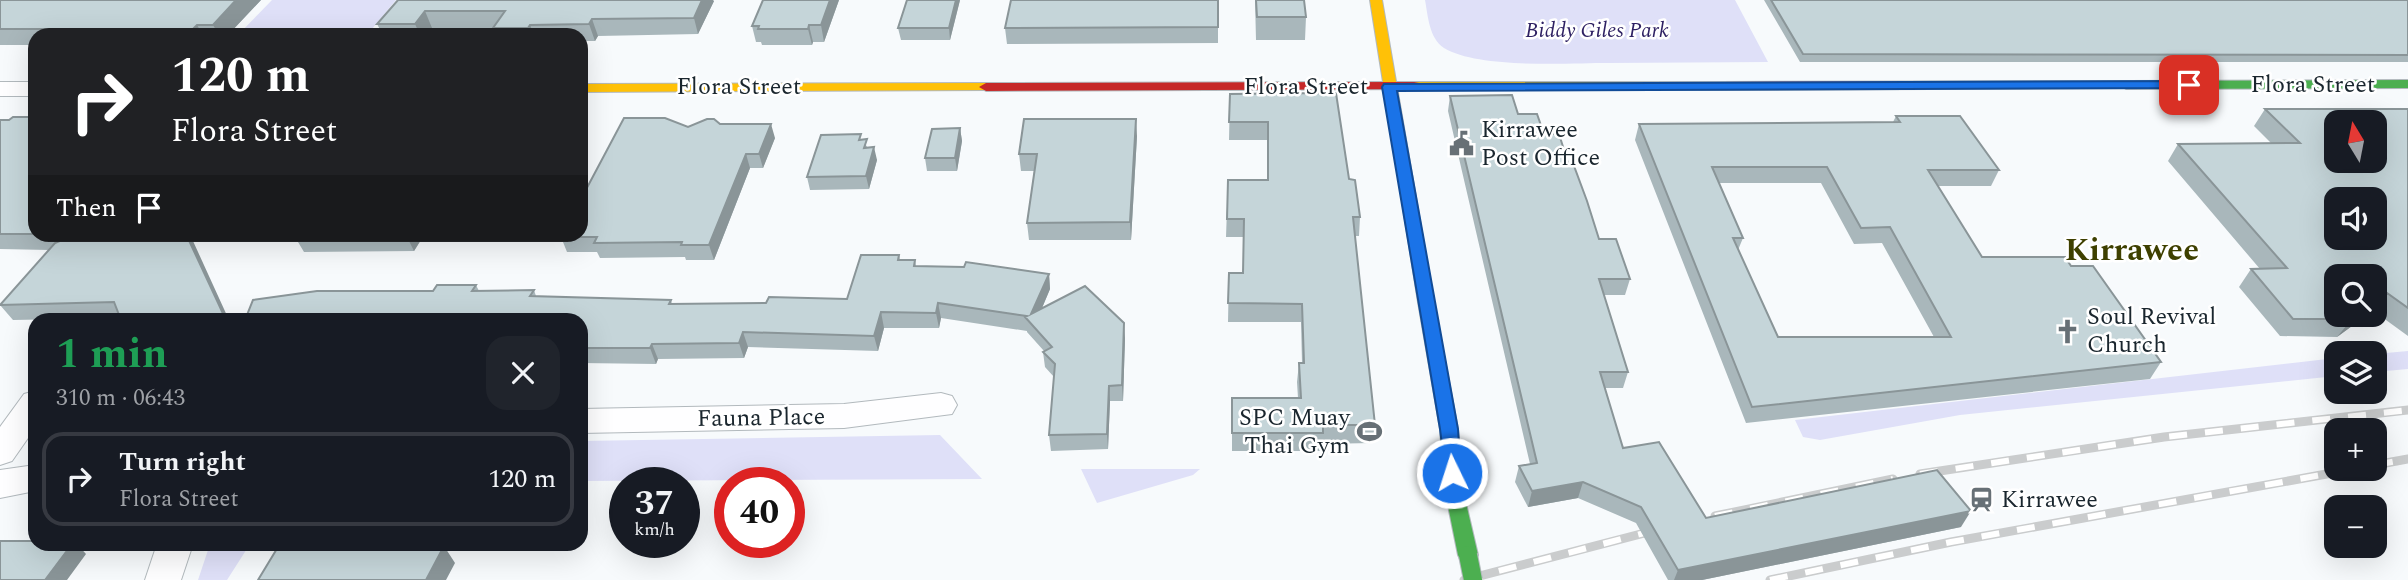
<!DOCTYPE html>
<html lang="en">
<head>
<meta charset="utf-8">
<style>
  body { margin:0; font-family:Spectral,serif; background:#20242c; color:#f1f3f6; height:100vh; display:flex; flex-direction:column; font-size:26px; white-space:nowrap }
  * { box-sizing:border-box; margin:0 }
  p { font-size:23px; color:#9ea1a6 }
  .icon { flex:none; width:38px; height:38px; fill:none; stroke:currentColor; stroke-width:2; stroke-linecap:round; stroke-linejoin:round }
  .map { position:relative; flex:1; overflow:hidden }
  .sheet { position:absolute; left:28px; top:313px; width:560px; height:238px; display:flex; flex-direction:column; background:#171b24; border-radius:21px; box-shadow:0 7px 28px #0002 }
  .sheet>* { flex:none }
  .guide { position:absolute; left:28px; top:28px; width:560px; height:214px; border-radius:21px; box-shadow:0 7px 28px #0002; background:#202124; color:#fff; overflow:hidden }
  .needle { width:46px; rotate:350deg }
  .buttons { position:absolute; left:2324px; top:110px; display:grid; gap:14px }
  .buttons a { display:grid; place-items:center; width:63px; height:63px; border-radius:14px; background:#171b24; box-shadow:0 7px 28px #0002; font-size:35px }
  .speed { position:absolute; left:609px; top:467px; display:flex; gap:14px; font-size:35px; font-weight:700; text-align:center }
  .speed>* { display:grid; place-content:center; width:91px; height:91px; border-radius:50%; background:#171b24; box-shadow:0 7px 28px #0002; line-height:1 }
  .speed small { font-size:18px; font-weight:400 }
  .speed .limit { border:10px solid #d22; background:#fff; color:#111 }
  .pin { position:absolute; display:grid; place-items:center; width:60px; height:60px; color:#fff; margin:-30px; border-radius:14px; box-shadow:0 4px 10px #0006 }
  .me { position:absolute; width:77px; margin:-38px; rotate:356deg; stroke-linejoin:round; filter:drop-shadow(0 0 5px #0008) }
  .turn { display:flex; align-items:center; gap:24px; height:147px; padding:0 28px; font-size:32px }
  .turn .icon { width:91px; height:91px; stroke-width:2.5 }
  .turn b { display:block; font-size:49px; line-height:60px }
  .then { display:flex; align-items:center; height:66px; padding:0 28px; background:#0003; gap:14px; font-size:26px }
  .round { display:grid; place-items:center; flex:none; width:74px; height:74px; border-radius:21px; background:#20242c }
  .overview { display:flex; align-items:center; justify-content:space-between; height:119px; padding:0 28px }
  h1 { font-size:42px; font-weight:700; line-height:52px; color:#1e9e55 }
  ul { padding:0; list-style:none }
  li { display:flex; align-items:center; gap:21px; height:94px; margin:0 14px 10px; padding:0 14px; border:4px solid #363941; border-radius:21px }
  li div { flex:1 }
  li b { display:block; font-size:26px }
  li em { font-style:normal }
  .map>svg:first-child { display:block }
  .green { fill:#dfe0f8 }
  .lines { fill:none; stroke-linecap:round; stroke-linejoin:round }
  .street-casing { stroke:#b2b9bd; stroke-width:2 }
  .fast-casing { stroke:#b2b9bd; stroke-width:2 }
  .slow-casing { stroke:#b2b9bd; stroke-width:2 }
  .jam-casing { stroke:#b2b9bd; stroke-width:2 }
  .street { fill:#fefeff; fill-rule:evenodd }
  .fast { fill:#4caf50; fill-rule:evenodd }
  .slow { fill:#ffc107; fill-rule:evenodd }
  .jam { fill:#c62828; fill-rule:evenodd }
  .rail-casing { stroke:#cacccd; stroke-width:9 }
  .rail { stroke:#fff; stroke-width:6; stroke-dasharray:18; stroke-linecap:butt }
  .fast-bridge-casing { stroke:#b2b9bd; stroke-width:20; stroke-linecap:butt }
  .fast-bridge { stroke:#4caf50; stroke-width:18 }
  .wall { fill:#a9b7bb; fill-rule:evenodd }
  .shaded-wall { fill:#8a9598 }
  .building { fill:#c5d5d9; stroke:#8a9598; stroke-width:2; fill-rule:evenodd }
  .route { fill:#1a73e8; stroke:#114b97; stroke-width:2 }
  .labels { text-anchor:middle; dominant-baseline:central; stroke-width:5; stroke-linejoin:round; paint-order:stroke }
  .far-park-label { font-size:21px; font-style:italic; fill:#2e2163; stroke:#fff }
  .street-label { font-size:24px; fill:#1a262e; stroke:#fff }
  .poi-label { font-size:24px; fill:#1a262e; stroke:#fff; text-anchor:start }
  .district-label { font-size:32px; font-weight:bold; fill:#3e4000; stroke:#fff }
</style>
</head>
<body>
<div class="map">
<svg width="2408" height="580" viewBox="0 0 2408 580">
  <rect width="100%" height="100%" fill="#f7fafc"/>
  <path class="green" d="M272 0H396L367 35H238Z
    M1425 0H1735L1768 62C1715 62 1662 63 1608 63 1567 63 1479 69 1444 48 1429 38 1428 16 1425 0Z
    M2408 351V369L2375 372V354Z
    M2336 358V376L1960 415 1820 440 1803 437 1795 420Z
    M940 435 982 479 581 481V441Z
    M1081 469H1200L1193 475 1097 503Z
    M210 544H250L227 580H198Z"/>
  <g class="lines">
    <defs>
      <path id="street" d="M0 82H35V96H0Z
        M35 391V428L12 461 0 465V427L24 394Z
        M941 393 952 396 957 405 952 414 844 428 581 433V409L844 404Z
        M35 465V491L0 498V470Z
        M157 544H193L181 580H145Z"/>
      <path id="fast" d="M2408 80V88L2126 89 2119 85 2126 81Z
        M1426 297 1434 302 1458 429 1462 486 1478 555 1475 561 1468 563 1461 561 1458 555 1444 486 1440 429 1418 302Z"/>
      <path id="slow" d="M1370 0H1382L1434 302 1426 307 1418 302Z
        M1414 82H1719L1726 86 1719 90 1409 89V83Z
        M986 83 993 87 991 90 581 92V84Z"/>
      <path id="jam" d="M2126 81 2133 85 2131 88 1719 90 1712 86 1719 82Z
        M1414 82 1419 83V89L986 91 979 87 986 83Z"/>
    </defs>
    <use href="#street" class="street-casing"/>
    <use href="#fast" class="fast-casing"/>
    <use href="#slow" class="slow-casing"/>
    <use href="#jam" class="jam-casing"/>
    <use href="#street" class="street"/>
    <use href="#fast" class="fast"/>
    <use href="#slow" class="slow"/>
    <use href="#jam" class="jam"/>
    <defs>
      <path id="rail" d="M2375 465 2408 459
        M1920 474 2164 437 2408 410
        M1715 516 1893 479
        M1464 580 1660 529
        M1770 580 1951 542 2354 469"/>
    </defs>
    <use href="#rail" class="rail-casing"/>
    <use href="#rail" class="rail"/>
    <defs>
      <path id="fast-bridge" d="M1468 555 1473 580"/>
    </defs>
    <use href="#fast-bridge" class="fast-bridge-casing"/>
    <use href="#fast-bridge" class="fast-bridge"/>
  </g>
  <path class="wall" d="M0 0H261L228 35H35V45H0Z
    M398 0 714 1 698 34 598 36 595 41H581V35H496L493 28H432L427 35H383L377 24Z
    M839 0 824 42H813L812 45H762L761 42H756L752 26Z
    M960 0 950 40H901L898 28Z
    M1218 0V43L1007 44 1005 28Z
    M1255 0H1304L1306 17 1305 40H1256Z
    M1764 0H2408V62H1800Z
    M1230 94 1349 179 1360 217 1359 236H1355L1375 425 1372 443 1322 444V451H1232V398H1298L1297 382 1299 363H1302L1301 322H1228L1229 273H1243L1244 237H1226L1228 180H1267V140H1229Z
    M1450 96 1518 114 1544 134 1569 166 1599 239 1630 279 1625 295H1604L1628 372 1623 388H1605L1623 448 1706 518 1961 527 1702 580H1668L1636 523 1578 498 1528 507 1515 482 1519 466 1530 464 1448 111Z
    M2265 109H2408V336L2375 312V276L2367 315 2337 337 2280 336 2239 287 2251 269H2260L2168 161 2178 144 2271 143 2254 126Z
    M1896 116 1999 170 1991 186H1938L1982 257 2071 266 2161 362 2150 379 1746 423 1635 140 1639 124 1893 122ZM1719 183H1821L1854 244 1882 243 1934 337H1778L1738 250 1743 238Z
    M0 120 35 234H520L424 235 414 251 304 252 298 242 193 241 120 318 13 320 0 305 49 250 0 249Z
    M720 124 775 138 763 168H750L714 260H686L685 257 600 258 597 252H567L561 237 688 127Z
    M960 128 962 141 957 171H927L925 158Z
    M1137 136 1131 240H1029L1027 223 1034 171H1021L1019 154Z
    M862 140 877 160 869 189 810 190 807 177Z
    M899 255 900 260H915L916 266 1049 274 1050 289 1042 308 1125 338 1123 401H1110L1108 449 1051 451 1049 435 1054 377 1045 367 1043 352 1044 351 1027 332V331L941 318 939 328H884L878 351 748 347 744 358 658 359 656 364 581 363V320L433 291 476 285 479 291 534 290 536 296 671 300 672 304 766 303 847 299Z"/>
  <path class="shaded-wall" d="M236 0H261L228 35H219L213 25Z
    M702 0H713L714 1 698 34 694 18Z
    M830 0H839L824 42 821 25Z
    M956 0H960L950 40 949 28Z
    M425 11 432 28 427 35H420L415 24Z
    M592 19 598 36 595 41 589 24Z
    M197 25 203 35H196L193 29Z
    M530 25 534 35H531L528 28Z
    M809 25 813 42 812 45 808 29Z
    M1136 119 1137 136 1131 240 1130 222Z
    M771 124 775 138 763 168 759 154Z
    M960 128 962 141 957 171 955 158Z
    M874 147 877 160 869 189 866 176Z
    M746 154 750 168 714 260 709 245Z
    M186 234H188L193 241 229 320H226Z
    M407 234 424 235 414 251 406 235Z
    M1049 274 1050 289 1034 327 1031 314Z
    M2387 293 2375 308V302Z
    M938 303 941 318 939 328 936 313Z
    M881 312 884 328 878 351 874 336Z
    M2357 315H2367L2337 337 2352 319Z
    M1124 323 1125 338 1123 401 1122 385Z
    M743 332 748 347 744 358 739 343Z
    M652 344 658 359 656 364 650 348Z
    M1109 386 1110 401 1108 449 1107 434Z
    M1583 482 1578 498 1528 507 1532 491Z
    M1971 511 1961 527 1702 580H1674L1678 570Z
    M72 544H77L86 554 67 580H45Z
    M444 546 455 563 446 580H426Z"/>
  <path class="building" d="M0 0H236L213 25H197L193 29H0Z
    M398 0H702L694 18 592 19 589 24 530 25 528 28H493L505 11H425L415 24H377Z
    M763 0H830L821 25H809L808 29H758L759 26H752Z
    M907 0H956L949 28H898Z
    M1011 0H1218V27L1005 28Z
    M1256 0H1304L1306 17H1257Z
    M1771 0H2408V55L1803 54Z
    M1336 93 1349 179 1355 180 1360 217H1353L1375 425H1323V433H1232V398H1301L1299 363H1304L1302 304 1228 303 1229 273H1243L1244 219H1227L1228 180H1268V122H1229L1230 94Z
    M1512 95 1518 114H1537L1544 134H1559L1569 166H1574L1587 201 1599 239H1616L1630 279H1599L1628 372H1600L1623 448 1659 442 1706 518 1937 470 1971 511 1678 570 1641 507 1583 482 1532 491 1519 466 1537 463 1450 96Z
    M2265 109H2408V308L2387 293 2375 302V276H2336V315H2357L2352 319H2293L2251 269 2287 268 2178 144 2300 143ZM2336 122H2375V161H2336ZM2336 200H2375V238H2336Z
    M1896 116H1960L1999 170H1928L1982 257H2065L2071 266H2093L2161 362 1752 407 1639 124 1900 122ZM1712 167H1827L1861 228 1890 227 1951 337H1778L1733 238H1743Z
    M13 117H35V234H0V120H9Z
    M624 118H665L688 127 707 119H714L720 124H771L759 154H746L709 245H681L682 242 594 243 597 237H561L562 234H581V199Z
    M1024 119H1136L1130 222 1027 223 1037 154H1019Z
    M960 128 955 158H925L932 129Z
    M861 134 859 140 867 139 864 148 874 147 866 176 807 177 821 135Z
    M42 234H186L226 320H121L114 302 0 305 55 243 74 235Z
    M296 234H407L406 235 295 236Z
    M861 255H899L898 260H915L914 266 964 267 966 262 1049 274 1031 314 1085 286 1124 323 1122 385 1109 386 1107 434 1049 435 1055 364 1043 352 1052 347 1025 317 1027 316 938 303 936 313 881 312 874 336 743 332 739 343 652 344 650 348H581V320H245L253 300 317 291H433L437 285H476L472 291 534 290 530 296 671 300 669 304 766 303 769 297 847 299Z
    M0 541H35V544H72L45 580H0Z
    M444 546 426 580H258L278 547Z"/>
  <path class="route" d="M2189 81 2193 82V88L1397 91 1458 429 1461 473 1459 478H1446L1440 429 1382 87 1384 84Z"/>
  <defs>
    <symbol id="civic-bare" viewBox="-9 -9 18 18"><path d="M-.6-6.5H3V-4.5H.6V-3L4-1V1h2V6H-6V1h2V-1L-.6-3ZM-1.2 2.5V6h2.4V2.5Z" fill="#677076" stroke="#fff" stroke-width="2.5" paint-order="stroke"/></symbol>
    <symbol id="church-bare" viewBox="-9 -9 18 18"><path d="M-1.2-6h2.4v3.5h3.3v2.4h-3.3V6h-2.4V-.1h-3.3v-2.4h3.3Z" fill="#677076" stroke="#fff" stroke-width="2.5" paint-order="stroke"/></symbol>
    <symbol id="stadium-bare" viewBox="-9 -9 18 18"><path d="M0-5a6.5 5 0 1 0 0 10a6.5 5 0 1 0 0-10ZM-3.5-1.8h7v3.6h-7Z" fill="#677076" stroke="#fff" stroke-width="2.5" paint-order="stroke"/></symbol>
    <symbol id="station-bare" viewBox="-9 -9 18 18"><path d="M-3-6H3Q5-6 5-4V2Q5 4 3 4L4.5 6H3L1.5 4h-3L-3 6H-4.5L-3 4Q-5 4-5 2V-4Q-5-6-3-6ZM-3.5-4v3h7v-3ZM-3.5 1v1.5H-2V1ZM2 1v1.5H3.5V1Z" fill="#677076" stroke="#fff" stroke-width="2.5" paint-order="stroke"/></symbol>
  </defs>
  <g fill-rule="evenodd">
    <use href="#civic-bare" x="1444" y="126" width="35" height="35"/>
    <use href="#church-bare" x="2050" y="314" width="35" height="35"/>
    <use href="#stadium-bare" x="1352" y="414" width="35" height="35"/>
    <use href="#station-bare" x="1964" y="482" width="35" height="35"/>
  </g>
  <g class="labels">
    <g class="far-park-label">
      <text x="1597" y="31">Biddy Giles Park</text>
    </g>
    <g class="street-label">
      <text x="2313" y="85">Flora Street</text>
      <text x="739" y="87">Flora Street</text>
      <text x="1306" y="87">Flora Street</text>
      <text transform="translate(761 418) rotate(-1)">Fauna Place</text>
    </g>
    <g class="poi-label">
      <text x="1481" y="130">Kirrawee<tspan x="1481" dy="28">Post Office</tspan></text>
      <text x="2087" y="317">Soul Revival<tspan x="2087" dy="28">Church</tspan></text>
      <text x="1350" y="418" text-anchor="end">SPC Muay<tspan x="1350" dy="28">Thai Gym</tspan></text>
      <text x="2001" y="500">Kirrawee</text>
    </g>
    <g class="district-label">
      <text x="2132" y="250">Kirrawee</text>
    </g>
  </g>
</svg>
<div class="buttons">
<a><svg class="needle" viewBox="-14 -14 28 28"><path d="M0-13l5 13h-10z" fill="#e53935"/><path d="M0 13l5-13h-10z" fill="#9ea1a6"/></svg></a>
<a><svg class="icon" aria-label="sound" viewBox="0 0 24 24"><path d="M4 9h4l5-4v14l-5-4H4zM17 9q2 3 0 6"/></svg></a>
<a><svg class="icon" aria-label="search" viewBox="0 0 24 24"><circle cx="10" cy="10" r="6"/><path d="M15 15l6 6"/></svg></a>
<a><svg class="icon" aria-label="layers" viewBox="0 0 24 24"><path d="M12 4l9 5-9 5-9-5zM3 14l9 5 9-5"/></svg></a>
<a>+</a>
<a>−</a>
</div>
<div class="speed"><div>37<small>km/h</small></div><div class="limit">40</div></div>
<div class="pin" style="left:2189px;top:85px;background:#d93025"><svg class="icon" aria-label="arrive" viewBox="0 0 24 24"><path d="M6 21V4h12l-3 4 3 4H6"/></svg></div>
<svg class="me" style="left:1452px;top:473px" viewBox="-20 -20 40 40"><circle r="17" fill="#1a73e8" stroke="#fff" stroke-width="3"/><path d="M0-11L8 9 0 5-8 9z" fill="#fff"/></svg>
<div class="guide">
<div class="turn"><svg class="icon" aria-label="right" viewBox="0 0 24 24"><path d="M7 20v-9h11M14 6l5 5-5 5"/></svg><div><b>120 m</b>Flora Street</div></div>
<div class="then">Then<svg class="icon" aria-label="arrive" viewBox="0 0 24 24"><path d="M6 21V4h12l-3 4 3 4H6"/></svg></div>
</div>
<section class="sheet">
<div class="overview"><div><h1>1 min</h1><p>310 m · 06:43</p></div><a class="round"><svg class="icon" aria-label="close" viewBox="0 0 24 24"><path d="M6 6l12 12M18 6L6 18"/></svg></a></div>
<ul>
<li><svg class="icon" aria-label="right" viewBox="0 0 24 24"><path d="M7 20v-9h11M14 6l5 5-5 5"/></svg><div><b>Turn right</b><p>Flora Street</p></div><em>120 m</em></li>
</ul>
</section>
</div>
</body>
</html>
